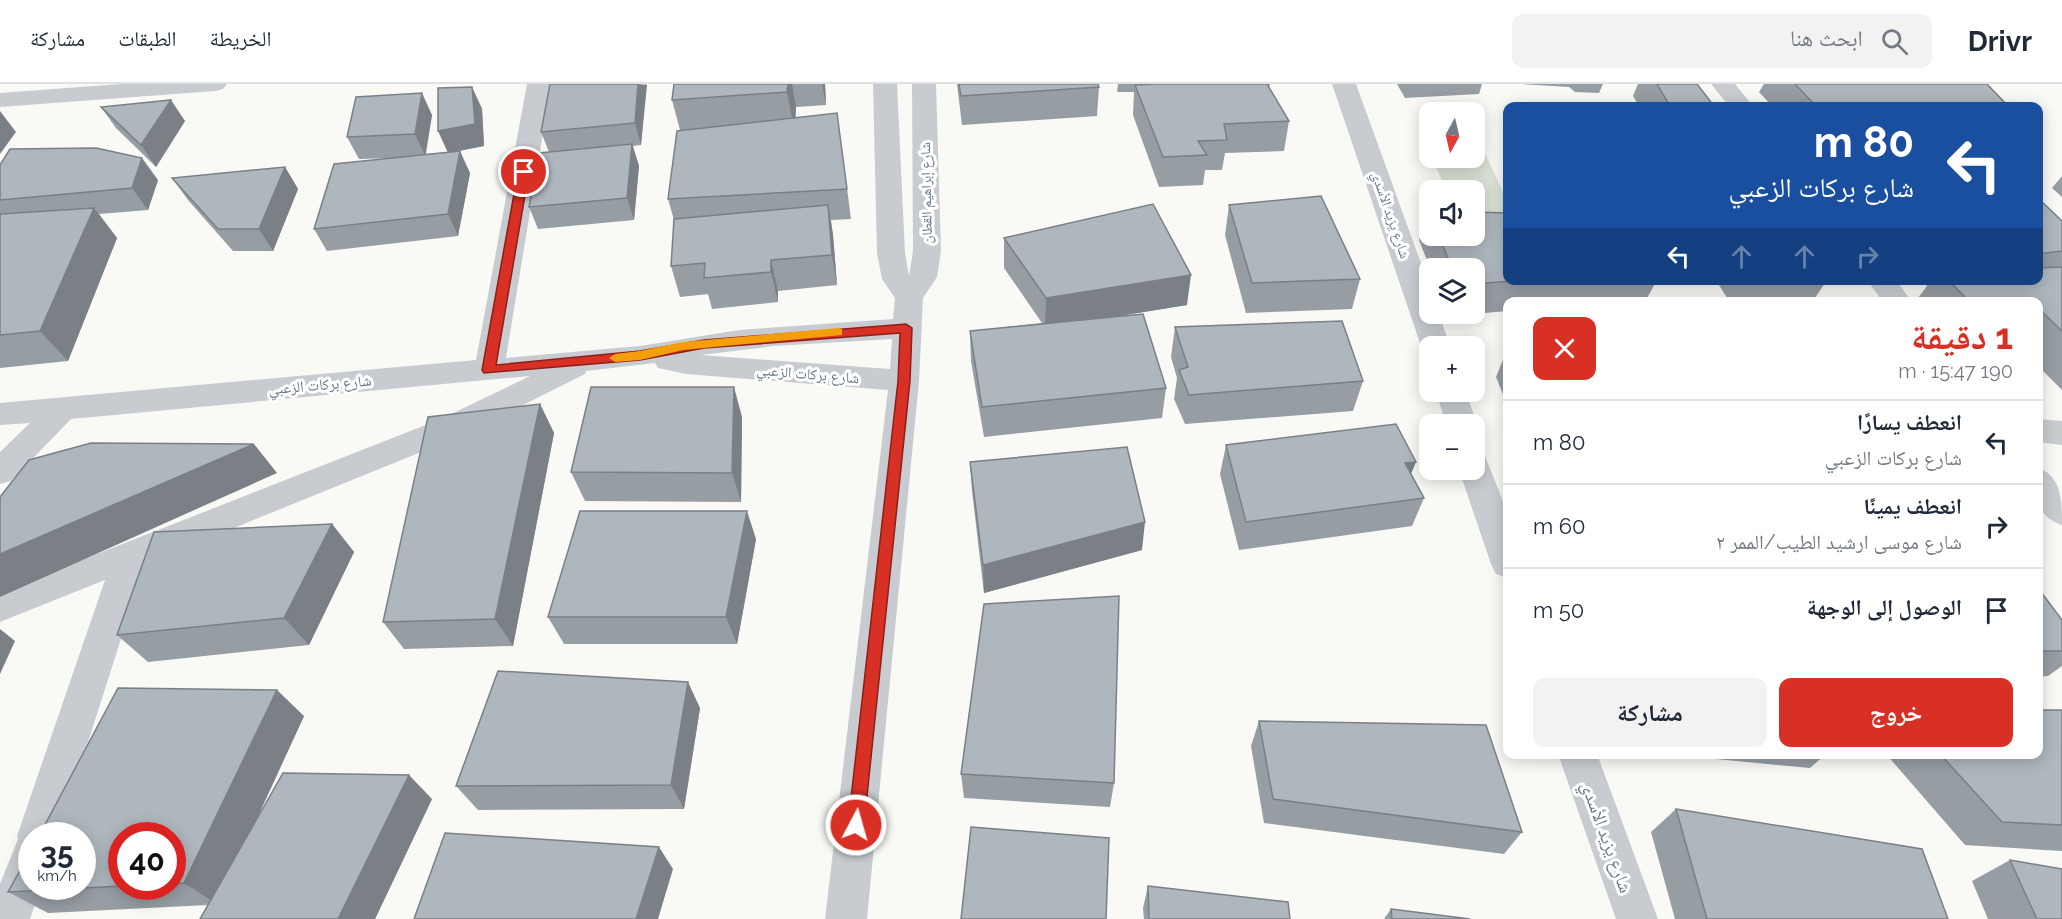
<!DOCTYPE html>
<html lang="ar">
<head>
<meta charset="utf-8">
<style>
  body { margin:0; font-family:Raleway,"Noto Naskh Arabic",sans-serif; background:#f2f2f3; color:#1f2937; direction:rtl; height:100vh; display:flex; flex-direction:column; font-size:22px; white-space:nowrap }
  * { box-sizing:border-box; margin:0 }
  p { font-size:20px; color:#747a83 }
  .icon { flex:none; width:33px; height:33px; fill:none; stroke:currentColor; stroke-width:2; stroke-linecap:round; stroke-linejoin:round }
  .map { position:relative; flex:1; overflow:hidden; direction:ltr }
  .side { position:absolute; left:1503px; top:213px; width:540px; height:462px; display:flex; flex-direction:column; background:#fff; border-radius:12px; box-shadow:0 3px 15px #0003; direction:rtl }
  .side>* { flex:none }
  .guide { position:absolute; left:1503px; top:18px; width:540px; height:183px; border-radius:12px; box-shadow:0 3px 15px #0003; direction:rtl; background:#1a4fa0; color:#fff; overflow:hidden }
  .needle { width:39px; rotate:188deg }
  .fabs { position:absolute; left:1419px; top:18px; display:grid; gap:12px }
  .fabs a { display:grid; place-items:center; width:66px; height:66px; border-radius:12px; background:#fff; box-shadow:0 3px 15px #0003; font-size:30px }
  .speed { position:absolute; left:18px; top:738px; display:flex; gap:12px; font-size:30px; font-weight:700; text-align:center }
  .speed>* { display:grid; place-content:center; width:78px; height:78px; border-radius:50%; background:#fff; box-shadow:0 3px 15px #0003; line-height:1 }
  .speed small { font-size:15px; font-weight:400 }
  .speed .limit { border:9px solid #d22; background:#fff; color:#111 }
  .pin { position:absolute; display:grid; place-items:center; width:51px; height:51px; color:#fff; margin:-26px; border:3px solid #fff; border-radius:50%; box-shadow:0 2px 6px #0007 }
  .me { position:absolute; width:66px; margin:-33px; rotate:6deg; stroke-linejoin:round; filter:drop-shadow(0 0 4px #0008) }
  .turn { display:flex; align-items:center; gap:21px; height:126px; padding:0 30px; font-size:27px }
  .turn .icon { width:78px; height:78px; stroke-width:2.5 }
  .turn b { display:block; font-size:42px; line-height:51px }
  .lanes { display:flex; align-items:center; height:57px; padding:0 30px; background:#0003; justify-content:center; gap:30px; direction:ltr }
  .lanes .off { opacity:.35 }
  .round { display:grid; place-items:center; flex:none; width:63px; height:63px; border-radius:12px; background:#f2f2f3 }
  .overview { display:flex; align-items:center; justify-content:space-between; height:102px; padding:0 30px }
  h1 { font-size:36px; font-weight:700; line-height:45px; color:#d93025 }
  .button { display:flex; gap:12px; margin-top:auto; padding:12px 30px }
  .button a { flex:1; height:69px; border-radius:12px; background:#d93025; color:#fff; font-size:24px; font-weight:700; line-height:69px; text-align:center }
  .button a+a { background:#f2f2f3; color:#1f2937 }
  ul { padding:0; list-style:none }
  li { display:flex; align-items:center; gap:18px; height:84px; padding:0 30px; border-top:2px solid #e0e1e3 }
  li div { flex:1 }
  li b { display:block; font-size:22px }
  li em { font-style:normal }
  header { display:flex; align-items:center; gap:36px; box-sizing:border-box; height:84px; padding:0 30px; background:#fff; border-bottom:2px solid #e0e1e3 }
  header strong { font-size:28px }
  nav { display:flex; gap:33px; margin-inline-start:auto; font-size:21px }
  .search { width:420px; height:54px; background:#f2f2f3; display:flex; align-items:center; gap:15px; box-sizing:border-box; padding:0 21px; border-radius:12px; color:#747a83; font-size:22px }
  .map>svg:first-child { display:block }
  .green { fill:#dae1d6 }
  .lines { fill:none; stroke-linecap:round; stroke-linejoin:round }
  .minor { fill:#c8ccd0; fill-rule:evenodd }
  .wall { fill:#969da3; fill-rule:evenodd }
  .shaded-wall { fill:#7a8085 }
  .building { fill:#aeb7be; stroke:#7a8085; stroke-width:1.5 }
  .route { fill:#d93025; stroke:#8d1f18; stroke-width:1.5 }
  .slow { fill:#f59e0b }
  .labels { text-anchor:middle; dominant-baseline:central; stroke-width:6; stroke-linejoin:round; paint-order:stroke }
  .far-street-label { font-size:14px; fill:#65788a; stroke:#fff }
  .street-label { font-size:15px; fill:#65788a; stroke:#fff }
  .near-street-label { font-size:18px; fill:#65788a; stroke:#fff }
</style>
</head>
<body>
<header>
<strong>Drivr</strong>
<div class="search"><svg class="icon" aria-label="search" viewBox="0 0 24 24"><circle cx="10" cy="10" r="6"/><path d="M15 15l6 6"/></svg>ابحث هنا</div>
<nav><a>الخريطة</a><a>الطبقات</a><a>مشاركة</a></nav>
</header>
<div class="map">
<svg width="2062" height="835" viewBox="0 0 2062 835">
  <rect width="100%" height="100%" fill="#f9f9f6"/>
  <path class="green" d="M1475 59H1480L1507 116V136H1475L1474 106H1446L1432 74H1474Z"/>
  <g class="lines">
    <path class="minor" d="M121 0H227L223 5 215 7 0 23V9Z
      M527 0H551L506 274 640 262 739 246 893 235 895 214 882 195 877 169 873 0H897L905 169 909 192 913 167 912 0H936L941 167 937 193 923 214 919 297 867 835H825L888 306 686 290 658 284 655 279 586 287 585 290 463 351 145 480 58 752H32V802H41L30 835H0V800L18 755 17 752 105 496 0 538V508L441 335 530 292 71 335 11 397 0 400V368L30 339 0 341V319L476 276ZM892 255 890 285 701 271 773 262Z
      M1332 0H1356L1430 204V230H1439L1450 262H1430V270L1426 269 1421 262Z
      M1711 0H1735L1753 22H1729Z
      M1867 196H1896L1912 218H1883Z
      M1436 308H1466L1477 340 1474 344V340H1446Z
      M2038 335 2062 337V361L2038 358Z
      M1474 369 1485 372 1508 430V494L1496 490 1491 480 1459 386H1474Z
      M2038 384C2062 392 2062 417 2062 441 2033 432 2038 409 2038 384Z
      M1558 670H1597L1658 835H1616Z"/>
  </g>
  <path class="wall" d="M646 0 641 61 633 62 639 82 634 136 538 145 529 123 549 68 541 48Z
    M674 0H825L826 21 796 23 795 33 841 58 851 135 831 136 833 151 837 201 778 207V218L712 225 708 210 680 213 671 182 674 136 668 115 680 46 672 16Z
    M957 0H1098L1099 3 1097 32 962 41Z
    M1118 0H1270L1269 4 1289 37 1284 67 1225 69 1222 86H1205L1203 101 1159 103 1133 31 1134 8H1117Z
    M1397 0H1482L1479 10 1405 14Z
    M1522 0H1603L1599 9 1575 8 1569 3Z
    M1638 0H1697L1714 22H1639L1633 12Z
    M1764 0H1987L2008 22H1772L1759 8Z
    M472 3 482 25 484 62 458 67 470 89 458 152 327 167 314 145 393 74 359 75 347 53 432 31 426 70 448 68Z
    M101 23 185 37 156 83 116 44Z
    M0 81 158 96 148 126 99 130 117 154 68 277 0 284Z
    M285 83 298 105 273 167H233L188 116 172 94Z
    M2062 92V113L2052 104Z
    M2038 114 2062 137V306L2038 282V218H1915L1927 202 1922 196H2038Z
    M1229 121 1360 195 1352 225 1246 229 1225 151Z
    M1429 126 1430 152H1474L1508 196H1657L1646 216 1623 218H1508V227L1447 232 1446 230H1474V184H1430L1419 156Z
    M1004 154 1187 221 1125 231 1166 304 1162 334 984 353 971 277 970 247 1042 239 1004 184Z
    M1716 196H1827L1815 214H1727Z
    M1175 243 1363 297 1353 327 1185 340 1174 315 1177 294 1171 273Z
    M1508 263V323L1496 293Z
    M540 320 554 349 513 562 404 565 383 538Z
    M742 333 741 418 585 417 571 388Z
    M1226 361 1411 390 1424 414 1412 442 1239 466 1220 390Z
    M970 378 1142 466 984 509 972 407Z
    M332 440 354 468 309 561 148 578 117 551Z
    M756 455 737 560H564L548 533Z
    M2038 504 2062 536V582L2048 592 2038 593Z
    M700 624 684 725 478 726 456 702Z
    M2062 626V767L1965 761 1886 670H2038Z
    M304 632 256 737 432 715 375 835H200L208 821 48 829 8 808ZM172 752V802H122Z
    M1259 637 1522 748 1504 770 1264 739 1251 662Z
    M1663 670H1826L1810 684Z
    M961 690 1114 699 1110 723 964 714Z
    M1676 725 1948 835H1675L1651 748Z
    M2010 776 2062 835H1988L1972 797Z
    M1148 802 1290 835H1144L1143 824Z
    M1391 825 1470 835H1384Z"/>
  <path class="shaded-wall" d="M638 0 647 1 641 61 635 39Z
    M788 0H792L796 23 795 49 787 8Z
    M822 0H825L826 21Z
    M472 3 482 25 484 62 448 69 438 47Z
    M422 9 432 31 425 72 415 50Z
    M171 16 185 37 156 83 141 61Z
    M0 27 16 48 0 70Z
    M632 60 639 82 634 136 627 114Z
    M460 67 470 89 458 152 448 130Z
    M142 74 158 96 148 126 132 104Z
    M285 83 298 105 273 167 259 145Z
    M828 121 833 151 837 201 832 171Z
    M94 124 117 154 68 277 40 247Z
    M771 176 778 207V218L771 188Z
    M1191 191 1187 221 1045 244 1046 214Z
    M734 303 742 333 741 418 732 389Z
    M540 320 554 349 513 562 495 535Z
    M254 360 277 389 0 513V470Z
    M1416 378 1404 407 1405 379Z
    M747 427 756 455 737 560 726 533Z
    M1145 438 1142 466 984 509 983 481Z
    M332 440 354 468 309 561 284 534Z
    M0 545 15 557 0 590Z
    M688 598 700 624 684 725 671 701Z
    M277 606 304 632 217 820 184 799Z
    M409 691 432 715 375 835H338Z
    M659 763 673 785 658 835H636Z"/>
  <path class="building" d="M550 0H638L635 39 541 48Z
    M674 0H788L787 8 672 16Z
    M959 0H1098L1099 3 961 12Z
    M1156 0H1267L1289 37 1224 40 1227 56 1198 57 1207 71 1163 73 1135 1Z
    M1657 0H1697L1714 22H1668H1670Z
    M1795 0H1987L2008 22H1816Z
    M472 3 475 40 438 47V4Z
    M422 9 415 50 347 53 356 13Z
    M171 16 141 61 101 23Z
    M837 29 847 105 668 115 677 47Z
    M632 60 627 114 529 123 539 69Z
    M96 64 142 74 132 104 0 116V81L10 65Z
    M460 67 448 130 314 145 334 80Z
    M285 83 259 145H218L172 94Z
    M1321 112 1360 195 1252 199 1229 121Z
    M2038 114 2062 137V167L2038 170Z
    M1153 120 1191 191 1046 214 1004 154Z
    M828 121 832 171 771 176V188L704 194 705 179 671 182 674 135Z
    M94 124 40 247 0 251V130Z
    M1474 128 1508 129V196H1524L1474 200V184H1452L1439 152H1474Z
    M2062 183V247L2038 224V218H1981L1968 216 1948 196H2038V184Z
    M1143 230 1166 304 982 323 970 247Z
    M1342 237 1363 297 1189 311 1179 286 1188 283 1175 243Z
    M591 303H734L732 389 571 388Z
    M540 320 495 535 383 538 428 333Z
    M1396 340 1416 378 1405 379 1424 414 1246 438 1226 361Z
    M91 359 254 360 0 470V413L29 376Z
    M1127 363 1145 438 983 481 970 378Z
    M580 427H747L726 533H548Z
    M332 440 284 534 117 551 154 448Z
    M2038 504 2062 536V567H2038Z
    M1119 512 1114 699 961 690 984 520Z
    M498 587 688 598 671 701 456 702Z
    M118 604 277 606 184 799 172 800V752H122V802L8 808 32 765V802H82V752H39Z
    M2038 626H2062V741L2002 738 1940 670H2038Z
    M1259 637 1486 641 1522 748 1273 715Z
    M283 689 409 691 338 835H200Z
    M1676 725 1922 765 1948 835H1707Z
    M971 743 1109 754 1106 835H961Z
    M445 749 659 763 636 835H414Z
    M2010 776 2062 785V835H2037Z
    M1148 802 1288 818 1290 835H1149Z
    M1391 825 1470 835H1392Z"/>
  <path class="route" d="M524 85 529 88 496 281 640 267 704 256 906 240 912 244 910 297 864 741 862 747 856 749 850 747 848 741 898 297 900 249 704 264 640 276 484 289 482 286 518 88Z"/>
  <path class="slow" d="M838 244 842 245V251L683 266 640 276 615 278 609 274 615 270 640 267 683 258Z"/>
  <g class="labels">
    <g class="far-street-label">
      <text transform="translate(926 109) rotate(-91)">شارع إبراهيم القطان</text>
      <text transform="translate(1391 131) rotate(71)">شارع يزيد الأسدي</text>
    </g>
    <g class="street-label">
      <text transform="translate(808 290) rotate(5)">شارع بركات الزعبي</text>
      <text transform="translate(320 301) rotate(-5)">شارع بركات الزعبي</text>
    </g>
    <g class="near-street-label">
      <text transform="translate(1607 753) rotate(70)">شارع يزيد الأسدي</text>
    </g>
  </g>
</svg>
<div class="fabs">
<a><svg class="needle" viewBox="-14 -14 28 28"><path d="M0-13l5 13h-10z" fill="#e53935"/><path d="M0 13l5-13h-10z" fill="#747a83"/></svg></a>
<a><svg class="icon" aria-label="sound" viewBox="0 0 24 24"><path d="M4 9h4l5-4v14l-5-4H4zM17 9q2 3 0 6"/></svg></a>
<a><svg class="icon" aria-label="layers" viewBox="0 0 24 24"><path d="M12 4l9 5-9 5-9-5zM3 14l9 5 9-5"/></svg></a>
<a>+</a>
<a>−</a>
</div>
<div class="speed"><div>35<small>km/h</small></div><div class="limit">40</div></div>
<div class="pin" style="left:524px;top:88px;background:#d93025"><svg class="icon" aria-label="arrive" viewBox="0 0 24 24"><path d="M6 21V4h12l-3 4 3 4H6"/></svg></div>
<svg class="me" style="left:856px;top:741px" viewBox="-20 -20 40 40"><circle r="17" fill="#d93025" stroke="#fff" stroke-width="3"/><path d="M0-11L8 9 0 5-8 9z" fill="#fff"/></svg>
<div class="guide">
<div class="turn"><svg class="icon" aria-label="left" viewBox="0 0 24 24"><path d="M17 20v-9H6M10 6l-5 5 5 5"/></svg><div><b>80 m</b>شارع بركات الزعبي</div></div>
<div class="lanes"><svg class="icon" aria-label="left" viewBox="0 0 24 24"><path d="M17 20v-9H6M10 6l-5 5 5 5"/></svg><svg class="icon off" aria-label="ahead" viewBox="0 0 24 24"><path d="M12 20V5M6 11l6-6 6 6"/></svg><svg class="icon off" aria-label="ahead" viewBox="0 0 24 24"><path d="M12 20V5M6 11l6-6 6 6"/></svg><svg class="icon off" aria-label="right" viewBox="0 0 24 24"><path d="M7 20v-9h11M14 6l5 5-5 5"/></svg></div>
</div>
<section class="side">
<div class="overview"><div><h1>1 دقيقة</h1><p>190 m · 15:47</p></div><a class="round" style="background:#d93025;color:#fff"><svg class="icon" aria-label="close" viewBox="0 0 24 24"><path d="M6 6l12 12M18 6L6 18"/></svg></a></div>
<ul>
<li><svg class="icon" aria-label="left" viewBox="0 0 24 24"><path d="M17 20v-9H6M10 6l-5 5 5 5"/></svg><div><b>انعطف يسارًا</b><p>شارع بركات الزعبي</p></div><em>80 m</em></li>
<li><svg class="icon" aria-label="right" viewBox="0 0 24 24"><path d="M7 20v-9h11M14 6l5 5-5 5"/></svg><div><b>انعطف يمينًا</b><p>شارع موسى ارشيد الطيب/الممر ٢</p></div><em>60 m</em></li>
<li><svg class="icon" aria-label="arrive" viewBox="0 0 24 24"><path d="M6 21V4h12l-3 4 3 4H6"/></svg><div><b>الوصول إلى الوجهة</b></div><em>50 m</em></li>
</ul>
<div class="button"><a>خروج</a><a>مشاركة</a></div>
</section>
</div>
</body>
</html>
